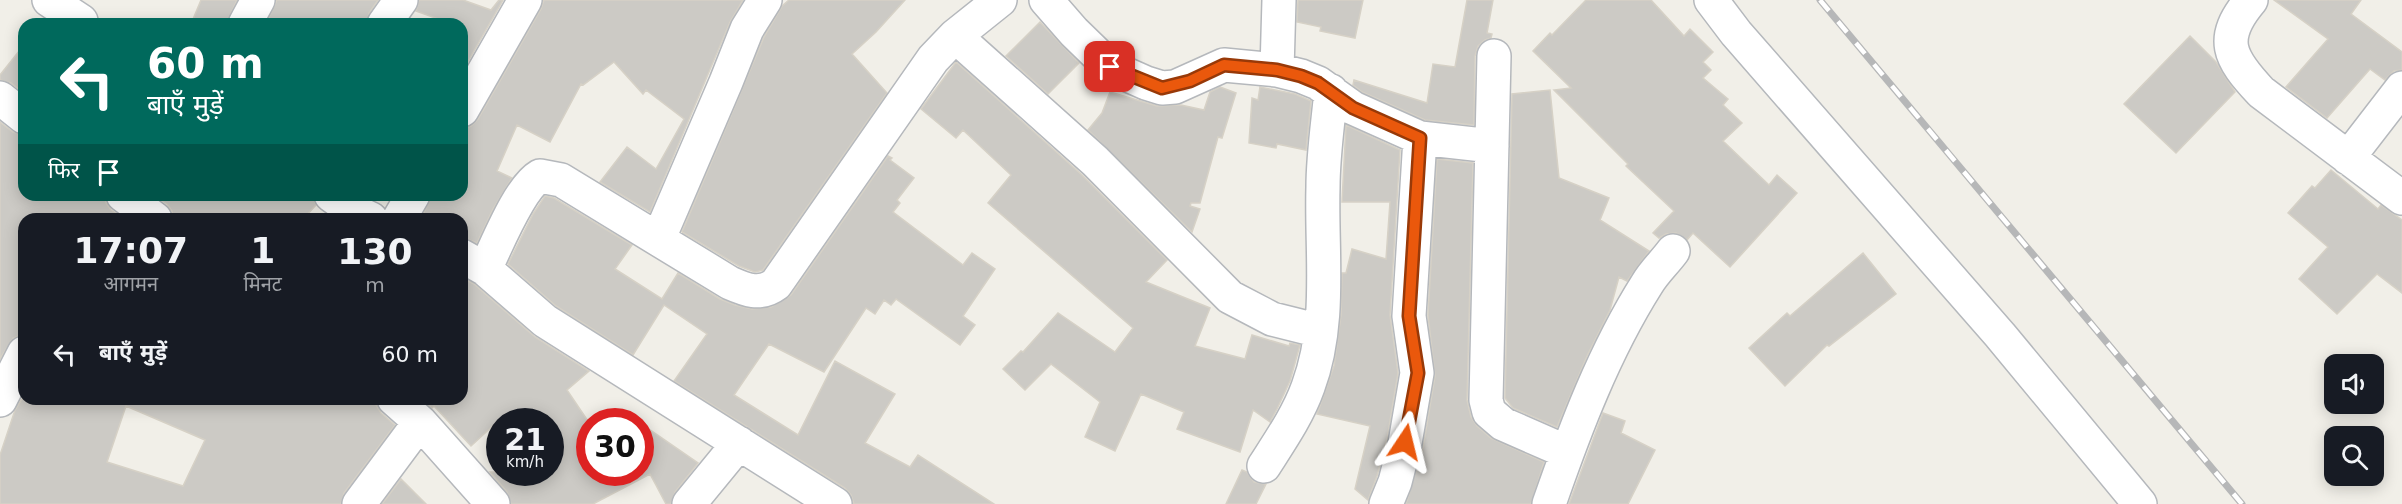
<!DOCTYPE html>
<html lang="hi">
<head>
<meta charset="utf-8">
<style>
  body { margin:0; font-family:"DejaVu Sans","Noto Sans Devanagari",sans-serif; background:#242831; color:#f1f3f6; height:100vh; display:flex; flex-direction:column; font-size:22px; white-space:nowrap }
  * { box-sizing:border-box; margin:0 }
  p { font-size:20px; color:#9ea1a6 }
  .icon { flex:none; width:33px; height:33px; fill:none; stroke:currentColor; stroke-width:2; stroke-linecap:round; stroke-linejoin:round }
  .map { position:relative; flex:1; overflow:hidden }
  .drawer { position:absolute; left:18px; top:213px; width:450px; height:192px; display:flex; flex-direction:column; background:#171b24; border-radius:18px; box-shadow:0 3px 15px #0003 }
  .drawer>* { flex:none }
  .hud { position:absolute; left:18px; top:18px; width:450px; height:183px; border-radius:18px; box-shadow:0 3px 15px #0003; background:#00695c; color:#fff; overflow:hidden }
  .fabs { position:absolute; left:2324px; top:354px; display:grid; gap:12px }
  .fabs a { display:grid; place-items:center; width:60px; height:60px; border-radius:12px; background:#171b24; box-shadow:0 3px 15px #0003; font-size:30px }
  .speed { position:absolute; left:486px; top:408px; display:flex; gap:12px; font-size:30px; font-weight:700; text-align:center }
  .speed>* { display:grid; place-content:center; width:78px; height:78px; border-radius:50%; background:#171b24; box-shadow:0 3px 15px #0003; line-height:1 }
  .speed small { font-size:15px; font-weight:400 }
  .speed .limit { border:9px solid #d22; background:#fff; color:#111 }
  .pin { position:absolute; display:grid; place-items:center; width:51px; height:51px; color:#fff; margin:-26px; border-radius:12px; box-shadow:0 3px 9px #0006 }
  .me { position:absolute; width:66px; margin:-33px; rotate:10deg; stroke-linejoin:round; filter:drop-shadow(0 0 4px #0008) }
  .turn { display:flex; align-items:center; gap:21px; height:126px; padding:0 30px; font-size:27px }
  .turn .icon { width:78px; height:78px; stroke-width:2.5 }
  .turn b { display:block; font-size:42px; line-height:51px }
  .then { display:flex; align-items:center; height:57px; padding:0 30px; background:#0003; gap:12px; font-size:22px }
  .eta { display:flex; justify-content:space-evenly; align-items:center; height:102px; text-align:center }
  .eta b { font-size:36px; font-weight:600; line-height:42px }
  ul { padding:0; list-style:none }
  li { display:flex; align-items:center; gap:18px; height:78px; padding:0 30px }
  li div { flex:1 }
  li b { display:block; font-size:22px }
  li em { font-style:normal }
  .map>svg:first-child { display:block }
  .building { fill:#cccac5; stroke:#d6d1c6; stroke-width:1.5; fill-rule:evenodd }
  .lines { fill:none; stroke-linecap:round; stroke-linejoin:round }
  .minor-casing { stroke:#b5b8bc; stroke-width:36 }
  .minor { stroke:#fff; stroke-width:33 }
  .rail-casing { stroke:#b6b7b8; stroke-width:7 }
  .rail { stroke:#fff; stroke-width:4.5; stroke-dasharray:14; stroke-linecap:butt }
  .route-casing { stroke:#983908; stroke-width:15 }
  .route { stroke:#ea580c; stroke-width:10 }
</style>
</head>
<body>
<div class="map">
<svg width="2402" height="504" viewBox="0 0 2402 504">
  <rect width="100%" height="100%" fill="#f1efe8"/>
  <path class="building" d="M201 0H237L226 24H191Z
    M277 0H378L369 13 366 24H266Z
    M419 0H463L491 10 499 0H503L462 72V24H452L416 11Z
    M544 0H743L730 22 650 212 600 182 627 147 656 169 684 119 646 90 643 94 614 62 583 85 581 84 550 142 517 125 497 171 512 178 493 209 477 243 462 237V219H421L432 195H462V129L471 126 478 119 541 9Z
    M789 0H905L876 32 852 54 887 93 763 270 755 272 739 266 682 232 764 37 782 6Z
    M1298 0H1363L1355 38 1320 31 1321 27 1297 22Z
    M1467 0H1493L1487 33 1492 34 1491 38 1485 40 1478 46 1475 56 1474 125 1425 120 1362 92 1353 85 1354 80 1427 103 1433 64 1455 67Z
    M1586 0H1651L1684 36 1690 29 1713 52 1703 62 1711 70 1703 78 1728 99 1723 105 1742 123 1723 141 1769 185 1777 175 1797 193 1730 267 1693 233 1687 240 1676 233 1666 234 1659 238 1653 233 1674 211 1626 166 1628 164 1554 90 1571 88 1533 51 1550 33 1552 35Z
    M2274 0H2361L2351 14 2402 52V70L2394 71 2385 80 2370 69 2327 118 2286 87 2328 39Z
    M1040 22 1079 63 1048 94 1006 56Z
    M2190 36 2216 62 2235 92 2176 153 2124 104Z
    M24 45V93L11 83 0 80V75Z
    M956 62 1082 175 1167 260 1146 282 1210 308 1195 346 1245 359 1252 335 1289 346 1290 343 1300 345 1290 381 1277 409 1270 422 1253 410 1240 452 1177 429 1184 412 1141 394 1115 451 1085 437 1100 402 1051 364 1025 390 1003 369 1021 351 1023 352 1058 313 1115 352 1133 328 988 203 1011 175 963 130 956 138 921 109Z
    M1220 87 1236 93 1222 138 1218 137 1200 203H1191L1190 206 1200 209 1192 232 1088 130 1102 113 1110 92 1157 106 1181 105 1204 110 1210 92Z
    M1260 87 1295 94 1311 101 1306 150 1277 144 1276 148 1249 143 1252 98 1258 100Z
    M1550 90 1559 178 1609 198 1600 220 1649 251 1627 281 1619 277 1610 310 1587 356 1557 427 1513 408 1505 398 1512 94Z
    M0 122 13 132 24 135V195H105L106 203 111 210 124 219H24V334L13 338 0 359Z
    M1346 125 1400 150 1390 315 1398 373 1387 439 1377 476 1368 500 1355 489 1370 426 1317 414 1334 366 1341 315 1342 273H1346L1352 249 1386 259 1390 202H1342Z
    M888 156 892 158 890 160 914 178 897 200 900 203 893 212 963 265 972 253 995 269 963 316 975 325 960 345 896 299 891 305 884 300 875 314 866 308 824 372 769 344 734 395 798 435 835 361 895 394 865 443 910 467 918 455 994 504H854L851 495 845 488 674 381 707 334 664 305 633 355 556 306 508 264 533 214 545 196 554 198 632 245 615 269 662 299 678 273 720 299 735 305 752 309 771 307 791 295Z
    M1437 159 1473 163 1467 400 1471 417 1477 426 1491 438 1544 462 1531 504H1406L1423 448 1435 376 1428 315Z
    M2331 170 2378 209 2381 205 2402 220V293L2377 274 2337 314 2299 279 2328 247 2288 213 2312 186 2315 188Z
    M154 195H313L316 205 303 219H173L172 211 167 204Z
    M1863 253 1896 294 1829 346 1827 345 1785 386 1749 348 1787 313 1790 316Z
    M462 278 474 284 535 337 589 371 567 390 590 424V472H640V423L698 463 675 492 671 504H666L650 474 593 504H511L507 492 490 472H550V422H497L471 446 434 406 432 408 422 399H462Z
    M22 399H376V405L381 413 395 425 344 493 341 504H0V455L15 410ZM126 406 205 440 183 486 107 462Z
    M1603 413 1625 421 1621 433 1655 450 1628 504H1569Z
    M1242 470 1247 472 1254 482 1266 484 1256 504H1226Z
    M401 479 426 504H382Z"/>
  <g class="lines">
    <defs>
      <path id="minor" d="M49 0 81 21
        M1046 0 1074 32 1110 67 1146 83 1162 88 1175 87 1224 65 1277 70 1301 76 1318 83 1353 108 1420 138 1492 146
        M1711 0 1736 33 2000 335 2140 504
        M2251 0C2218 39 2229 58 2261 92L2402 198
        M245 24 258 0
        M384 24 401 0
        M955 36 1095 161 1230 297 1272 319 1320 331
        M1494 56 1486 400 1489 412 1503 424 1567 452
        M1277 70 1279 0
        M0 98 24 117
        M462 110 525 0
        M2348 158 2402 88
        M123 195 155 219
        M331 195 352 210 371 219
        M399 219 413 195
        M659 238 726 82 747 29 765 0
        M462 256 485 269 545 321 835 504
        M485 269C497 245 519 188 540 176L561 180 730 283C746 290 760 296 776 284L933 59 955 36 1000 0
        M394 399 420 422 493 504
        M0 400 24 353
        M1264 466C1280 441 1298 415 1308 387 1332 323 1321 253 1323 187 1323 155 1328 123 1331 91
        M359 504 420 422
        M689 504 739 443
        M1386 504 1395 482 1405 443 1417 373 1409 316 1420 138
        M1549 504C1575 429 1604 352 1647 284 1654 272 1665 262 1673 251"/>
    </defs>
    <use href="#minor" class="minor-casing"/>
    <use href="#minor" class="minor"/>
    <defs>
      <path id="rail" d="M1820 0 2242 504"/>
    </defs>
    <use href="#rail" class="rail-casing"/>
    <use href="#rail" class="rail"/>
  </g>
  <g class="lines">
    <defs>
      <path id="route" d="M1110 67 1162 88 1190 81 1224 65 1277 70 1301 76 1318 83 1353 108 1420 138 1409 316 1418 373 1405 442"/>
    </defs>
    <use href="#route" class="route-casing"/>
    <use href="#route" class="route"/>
  </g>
</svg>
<div class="fabs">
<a><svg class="icon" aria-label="sound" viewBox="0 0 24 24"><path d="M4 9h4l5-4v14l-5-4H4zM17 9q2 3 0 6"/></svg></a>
<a><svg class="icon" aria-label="search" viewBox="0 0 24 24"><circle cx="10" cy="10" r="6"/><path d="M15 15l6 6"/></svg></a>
</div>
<div class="speed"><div>21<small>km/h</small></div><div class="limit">30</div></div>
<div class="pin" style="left:1110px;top:67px;background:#d93025"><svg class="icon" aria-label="arrive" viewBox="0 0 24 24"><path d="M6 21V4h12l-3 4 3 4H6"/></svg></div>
<svg class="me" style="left:1405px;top:442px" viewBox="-20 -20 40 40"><path d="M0-17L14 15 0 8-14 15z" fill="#ea580c" stroke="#fff" stroke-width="4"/></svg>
<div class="hud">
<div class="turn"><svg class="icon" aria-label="left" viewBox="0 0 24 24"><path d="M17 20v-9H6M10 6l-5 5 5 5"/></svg><div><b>60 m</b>बाएँ मुड़ें</div></div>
<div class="then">फिर<svg class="icon" aria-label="arrive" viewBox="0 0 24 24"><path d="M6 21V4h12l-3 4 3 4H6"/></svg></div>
</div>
<section class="drawer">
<div class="eta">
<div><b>17:07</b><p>आगमन</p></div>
<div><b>1</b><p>मिनट</p></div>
<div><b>130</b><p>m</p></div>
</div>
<ul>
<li><svg class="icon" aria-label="left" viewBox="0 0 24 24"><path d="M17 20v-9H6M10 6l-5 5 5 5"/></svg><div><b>बाएँ मुड़ें</b></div><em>60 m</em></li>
</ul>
</section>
</div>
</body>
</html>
